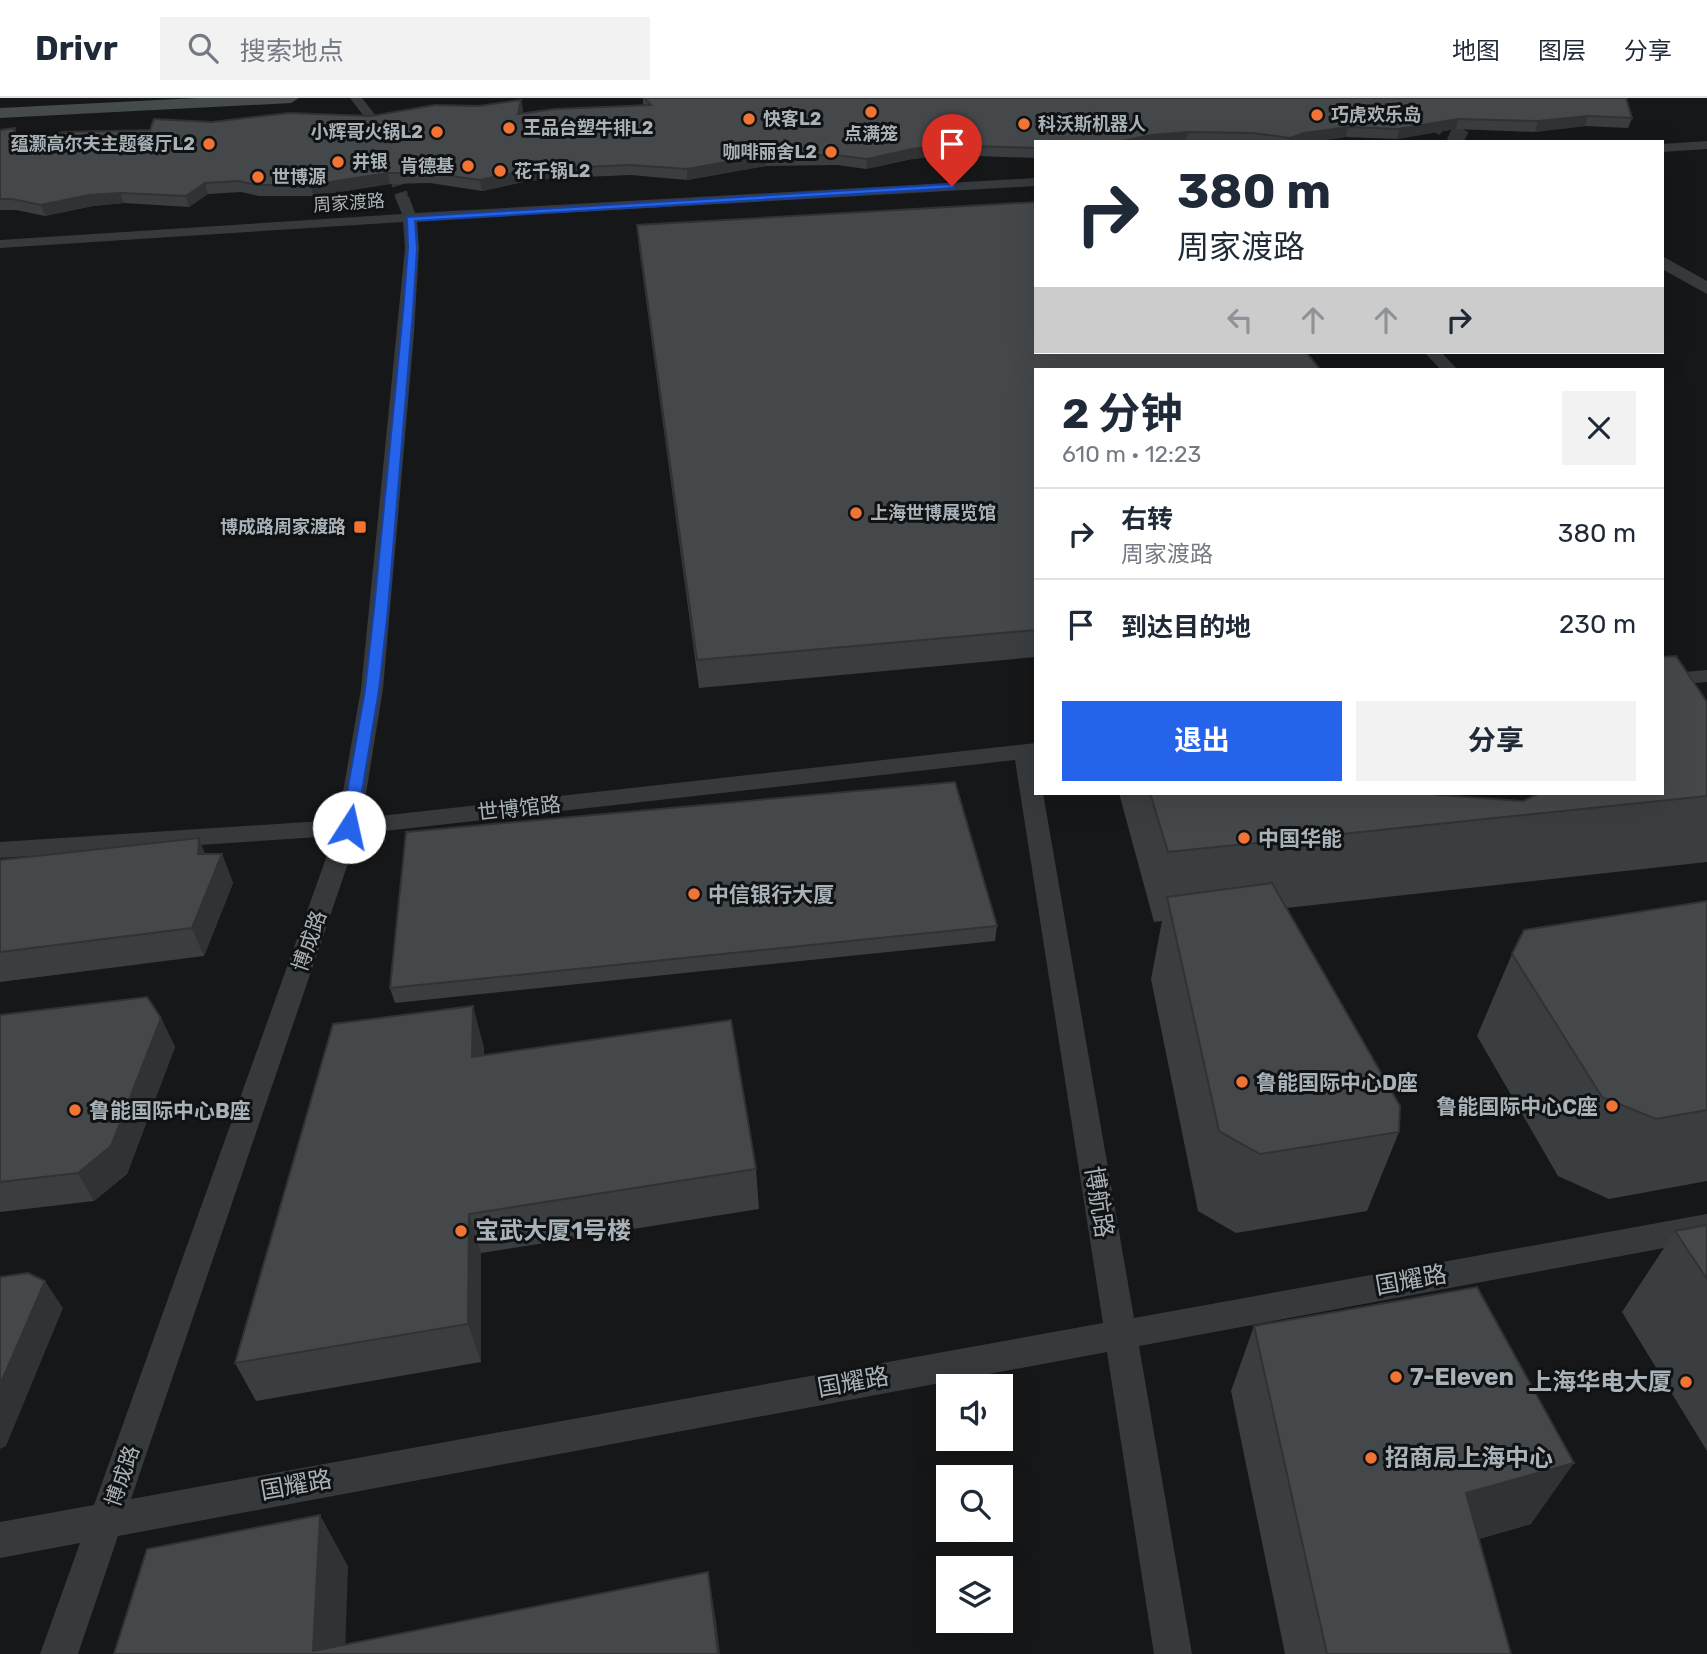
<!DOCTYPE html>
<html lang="zh">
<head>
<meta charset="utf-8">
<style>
  body { margin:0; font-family:Rubik,"Noto Sans SC",sans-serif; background:#f2f2f3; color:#1f2937; height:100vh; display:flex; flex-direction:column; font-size:26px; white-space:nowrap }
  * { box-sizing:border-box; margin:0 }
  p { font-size:23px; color:#747a83 }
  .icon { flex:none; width:38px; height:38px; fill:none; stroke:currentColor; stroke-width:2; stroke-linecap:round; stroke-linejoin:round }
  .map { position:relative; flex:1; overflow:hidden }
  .details { position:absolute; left:1034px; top:270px; width:630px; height:427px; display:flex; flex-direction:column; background:#fff; border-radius:0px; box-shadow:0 7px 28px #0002 }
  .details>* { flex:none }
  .banner { position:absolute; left:1034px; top:42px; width:630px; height:214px; border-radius:0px; box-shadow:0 7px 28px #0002; background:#fff; color:#1f2937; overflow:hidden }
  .buttons { position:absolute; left:936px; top:1276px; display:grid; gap:14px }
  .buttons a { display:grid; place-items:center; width:77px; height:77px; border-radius:0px; background:#fff; box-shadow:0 7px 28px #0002; font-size:35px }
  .pin { position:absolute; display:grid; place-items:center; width:60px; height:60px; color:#fff; margin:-72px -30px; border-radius:50% 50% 50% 0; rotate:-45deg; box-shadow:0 0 7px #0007 }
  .pin .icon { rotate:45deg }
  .me { position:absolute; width:77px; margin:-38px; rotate:10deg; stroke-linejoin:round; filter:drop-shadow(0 0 5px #0008) }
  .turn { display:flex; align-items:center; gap:24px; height:147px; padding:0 28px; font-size:32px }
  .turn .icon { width:91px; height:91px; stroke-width:2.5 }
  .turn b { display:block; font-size:49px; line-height:60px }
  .lanes { display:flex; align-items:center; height:66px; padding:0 28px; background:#0003; justify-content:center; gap:35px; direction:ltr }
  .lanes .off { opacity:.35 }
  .round { display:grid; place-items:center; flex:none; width:74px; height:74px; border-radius:0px; background:#f2f2f3 }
  .head { display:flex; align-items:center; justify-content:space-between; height:119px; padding:0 28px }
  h1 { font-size:42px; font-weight:700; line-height:52px }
  .action { display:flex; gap:14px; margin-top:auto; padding:14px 28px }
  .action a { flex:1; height:80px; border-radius:0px; background:#2563eb; color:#fff; font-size:28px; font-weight:700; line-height:80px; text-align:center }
  .action a+a { background:#f2f2f3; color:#1f2937 }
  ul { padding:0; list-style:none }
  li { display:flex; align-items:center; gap:21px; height:91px; padding:0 28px; border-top:2px solid #e0e1e3 }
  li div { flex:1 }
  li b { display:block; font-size:26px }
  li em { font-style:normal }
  header { display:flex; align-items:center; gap:42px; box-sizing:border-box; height:98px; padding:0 35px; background:#fff; border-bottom:2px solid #e0e1e3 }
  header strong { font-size:33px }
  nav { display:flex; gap:38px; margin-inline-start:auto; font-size:24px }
  .search { width:490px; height:63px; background:#f2f2f3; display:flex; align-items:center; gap:18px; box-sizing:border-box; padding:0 24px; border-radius:0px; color:#747a83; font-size:26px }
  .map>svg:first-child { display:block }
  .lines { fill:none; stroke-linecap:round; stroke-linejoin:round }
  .minor-tunnel { stroke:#333638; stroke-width:13; stroke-dasharray:13 7; stroke-linecap:butt }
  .tertiary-tunnel { stroke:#333638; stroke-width:16; stroke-dasharray:16 8; stroke-linecap:butt }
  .minor { fill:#373a3d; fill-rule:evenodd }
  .tertiary { fill:#373a3d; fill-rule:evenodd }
  .secondary { fill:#454a4d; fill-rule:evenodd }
  .wall { fill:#3b3e40 }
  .shaded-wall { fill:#303234 }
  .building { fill:#45484b; stroke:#303234; stroke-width:2 }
  .route { fill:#2563eb; stroke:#184099; stroke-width:2 }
  .poi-dot { fill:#f27434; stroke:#111213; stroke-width:2.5 }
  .labels { text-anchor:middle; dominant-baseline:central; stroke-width:6; stroke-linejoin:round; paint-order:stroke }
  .far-poi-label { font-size:18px; font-weight:bold; fill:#a8b2b8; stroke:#111213; text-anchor:start }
  .far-street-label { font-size:18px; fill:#a8b2b8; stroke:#111213 }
  .street-label { font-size:21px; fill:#a8b2b8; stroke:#111213 }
  .poi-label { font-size:21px; font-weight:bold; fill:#a8b2b8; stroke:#111213; text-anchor:start }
  .near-street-label { font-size:24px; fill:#a8b2b8; stroke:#111213 }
  .near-poi-label { font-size:24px; font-weight:bold; fill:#a8b2b8; stroke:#111213; text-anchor:start }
</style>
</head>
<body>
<header>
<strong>Drivr</strong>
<div class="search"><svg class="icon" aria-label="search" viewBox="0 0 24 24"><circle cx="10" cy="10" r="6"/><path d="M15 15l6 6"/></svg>搜索地点</div>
<nav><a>地图</a><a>图层</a><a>分享</a></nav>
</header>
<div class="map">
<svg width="1707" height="1556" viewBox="0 0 1707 1556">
  <rect width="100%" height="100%" fill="#161718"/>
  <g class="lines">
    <path class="minor-tunnel" d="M389 56 402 99"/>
    <path class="tertiary-tunnel" d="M1387 0 1470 44"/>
    <path class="minor" d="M350 0H362L376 18 374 21H366Z
      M1707 43V51L1662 54V46Z
      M1036 80V88L417 123 419 150 414 235 383 591 362 720 1036 645V695H1043L1134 1220 1707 1116V1142L1139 1248 1192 1556H1154L1107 1254 118 1438 78 1556H40L80 1445 0 1460V1424L94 1407 334 738 0 760V744L338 722 361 591 405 150 403 124 0 150V142L402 116 395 99 402 95 409 99 415 115ZM1015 662 1103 1225 131 1401 358 736Z
      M1424 254H1441L1457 271H1440Z
      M1707 572V584L1662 588V576Z"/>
    <path class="tertiary" d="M1662 158 1707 183V196L1662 171Z"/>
    <path class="secondary" d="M197 0H299L291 5 0 20V10Z"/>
  </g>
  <path class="wall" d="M643 0H1626L1632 20 1628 30 1585 28 1535 34 1456 31 1397 41 1346 39 1312 44H1036V60L947 57 912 61 866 71 837 67 766 68 687 82 631 77 559 80 528 83 482 93 430 85 390 86 313 98H259L241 94 208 96 189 109 124 105 93 108 45 118 16 112H0V32L15 30 18 41V42L150 32 212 24 371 18 479 8 521 2 523 12 522 16 643 7Z
    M637 127 1036 271V559L699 590 639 150Z
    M1707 604V764L1286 810 1399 1034 1367 1113 1236 1135 1198 1113 1151 881 1162 823 1154 824 1119 695H1429L1437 697 1523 703 1662 695Z
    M205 756H222L233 785 204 858 0 884V762Z
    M1707 803V1083L1609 1101 1558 1078 1477 938 1512 856Z
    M997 828 995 843 395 905 390 890Z
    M0 917 161 920 175 949 127 1076 94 1103 0 1114Z
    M484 949V957L756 1071 759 1111 481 1155V1264L256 1303 235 1265Z
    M1707 1127V1353L1622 1214 1675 1133Z
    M1254 1228 1531 1426 1479 1441 1511 1556H1285L1231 1293Z"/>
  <path class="shaded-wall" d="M521 2 523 12 520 26 518 16Z
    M1588 18 1585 28 1535 34 1538 23Z
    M1458 21 1456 31 1397 41 1399 31Z
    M1348 29 1346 39 1312 44H1289L1290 40 1304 35Z
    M15 30 18 41 15 54 11 44Z
    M1188 34 1186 44H1117L1152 37Z
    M948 47 947 57 912 61 866 71 867 61 912 51Z
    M766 57V68L687 82V71Z
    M558 70 559 80 528 83 482 93 480 82 527 72Z
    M388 75 390 86 313 98 311 87Z
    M205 85 208 96 189 109 186 98Z
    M120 95 124 105 93 108 45 118 41 107 89 97Z
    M199 740 210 769 198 756Z
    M222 756 233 785 204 858 192 830Z
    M473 908 484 949 483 1000 472 959Z
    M161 920 175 949 127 1076 94 1103 78 1075Z
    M469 1116 481 1155V1264L468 1226Z
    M45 1183 63 1210 6 1348 0 1351V1287Z
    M1574 1365 1531 1426 1429 1455 1466 1395Z
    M320 1417 348 1468 345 1556 313 1553Z
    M708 1474 716 1523 720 1556H718Z"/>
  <path class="building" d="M644 0H1626L1632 20 1588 18 1538 23 1458 21 1399 31 1348 29 1304 35 1290 40 1253 35 1188 34 1152 37 1117 44H1036V50L948 47 912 51 867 61 836 57H766L687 71 630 67 558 70 527 72 480 82 428 75H388L311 87H257L238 83 205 85 186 98 120 95 89 97 41 107 12 101H0V32L15 30 11 44 64 34 150 32 154 21 212 24 289 15 371 18 435 7 479 8 521 2 518 16 555 11 651 7Z
    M1036 104V254H1306L1320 271H1036V532L697 562 637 127Z
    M1676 558 1707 604V698L1168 754 1150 695H1429L1437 697 1523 703 1540 695H1662V559Z
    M955 684 997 828 390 890 406 734Z
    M199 740 198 756H222L192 830 0 854V762Z
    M1272 785 1400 1008 1399 1034 1260 1056 1219 1033 1167 799Z
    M1707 803V1012L1656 1021 1602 999 1512 856 1524 832Z
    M147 899 161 920 111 1048 78 1075 0 1084V917Z
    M473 908 472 959 731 922 756 1071 469 1116 468 1226 235 1265 333 926Z
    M1707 1127V1181L1675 1133Z
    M28 1175 45 1183 0 1287V1179Z
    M1477 1189 1574 1365 1466 1395 1511 1556H1327L1254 1228Z
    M320 1417 313 1553 708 1474 718 1556H114L147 1451Z"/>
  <path class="route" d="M952 86 955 90 415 123 417 150 413 214 388 511 379 592 356 729 354 732H343L341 729 365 592 374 511 403 214 408 150 407 119Z"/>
  <g class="poi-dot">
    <circle cx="871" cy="14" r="7"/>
    <circle cx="1317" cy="17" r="7"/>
    <circle cx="749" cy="21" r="7"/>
    <circle cx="1024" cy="26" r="7"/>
    <circle cx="509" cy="30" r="7"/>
    <circle cx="437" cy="34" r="7"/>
    <circle cx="209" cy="46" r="7"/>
    <circle cx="831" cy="54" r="7"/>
    <circle cx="338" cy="64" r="7"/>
    <circle cx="468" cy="68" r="7"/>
    <circle cx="500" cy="73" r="7"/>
    <circle cx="258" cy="79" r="7"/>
    <circle cx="856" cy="415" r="7"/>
    <rect x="353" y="422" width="14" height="14" rx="3.5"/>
    <circle cx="1244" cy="740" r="7"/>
    <circle cx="694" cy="796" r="7"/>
    <circle cx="1242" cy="984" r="7"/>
    <circle cx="1612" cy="1008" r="7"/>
    <circle cx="75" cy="1012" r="7"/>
    <circle cx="461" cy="1133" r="7"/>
    <circle cx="1396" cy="1279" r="7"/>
    <circle cx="1686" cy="1284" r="7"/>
    <circle cx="1371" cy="1360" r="7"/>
  </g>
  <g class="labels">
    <g class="far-poi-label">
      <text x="1331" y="17">巧虎欢乐岛</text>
      <text x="763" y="21">快客L2</text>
      <text x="1038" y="26">科沃斯机器人</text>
      <text x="523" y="30">王品台塑牛排L2</text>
      <text x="423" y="34" text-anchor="end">小辉哥火锅L2</text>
      <text x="871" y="36" text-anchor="middle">点满笼</text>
      <text x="195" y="46" text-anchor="end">蕴灏高尔夫主题餐厅L2</text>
      <text x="817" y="54" text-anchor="end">咖啡丽舍L2</text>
      <text x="352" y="64">井银</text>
      <text x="454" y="68" text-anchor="end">肯德基</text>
      <text x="514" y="73">花千锅L2</text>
      <text x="272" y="79">世博源</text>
      <text x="870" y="415">上海世博展览馆</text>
      <text x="346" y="429" text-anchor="end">博成路周家渡路</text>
    </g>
    <g class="far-street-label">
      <text transform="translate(349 105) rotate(-4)">周家渡路</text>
    </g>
    <g class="street-label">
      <text transform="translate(519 710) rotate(-6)">世博馆路</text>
      <text transform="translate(309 843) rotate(-71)">博成路</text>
      <text transform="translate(122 1378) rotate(-71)">博成路</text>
    </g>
    <g class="poi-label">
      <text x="1258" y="740">中国华能</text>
      <text x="708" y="796">中信银行大厦</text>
      <text x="1256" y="984">鲁能国际中心D座</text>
      <text x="1598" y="1008" text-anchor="end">鲁能国际中心C座</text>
      <text x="89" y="1012">鲁能国际中心B座</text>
    </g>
    <g class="near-street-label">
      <text transform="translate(1099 1104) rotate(81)">博航路</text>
      <text transform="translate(1411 1182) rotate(-10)">国耀路</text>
      <text transform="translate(853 1284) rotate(-10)">国耀路</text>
      <text transform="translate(296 1387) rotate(-10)">国耀路</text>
    </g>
    <g class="near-poi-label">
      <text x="475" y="1133">宝武大厦1号楼</text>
      <text x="1410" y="1279">7-Eleven</text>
      <text x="1672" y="1284" text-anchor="end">上海华电大厦</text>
      <text x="1385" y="1360">招商局上海中心</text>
    </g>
  </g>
</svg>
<div class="buttons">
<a><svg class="icon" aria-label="sound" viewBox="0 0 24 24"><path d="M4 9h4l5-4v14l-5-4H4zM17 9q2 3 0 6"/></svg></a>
<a><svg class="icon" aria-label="search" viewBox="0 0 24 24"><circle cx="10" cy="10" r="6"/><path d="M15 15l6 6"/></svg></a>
<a><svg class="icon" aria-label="layers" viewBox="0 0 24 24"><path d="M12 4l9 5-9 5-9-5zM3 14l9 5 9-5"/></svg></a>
</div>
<div class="pin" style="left:952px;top:88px;background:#d93025"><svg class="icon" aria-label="arrive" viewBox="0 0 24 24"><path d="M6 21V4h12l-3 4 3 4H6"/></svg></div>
<svg class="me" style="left:349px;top:729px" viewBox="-20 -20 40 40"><circle r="19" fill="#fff"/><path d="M0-13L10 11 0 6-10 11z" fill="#2563eb"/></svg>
<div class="banner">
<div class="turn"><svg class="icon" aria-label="right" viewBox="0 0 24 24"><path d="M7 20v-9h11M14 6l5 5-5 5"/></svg><div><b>380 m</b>周家渡路</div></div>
<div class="lanes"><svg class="icon off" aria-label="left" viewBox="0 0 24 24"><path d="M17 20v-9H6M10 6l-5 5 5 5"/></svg><svg class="icon off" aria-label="ahead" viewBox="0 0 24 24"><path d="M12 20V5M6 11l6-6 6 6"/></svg><svg class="icon off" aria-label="ahead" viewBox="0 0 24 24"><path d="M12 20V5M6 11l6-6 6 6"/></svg><svg class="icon" aria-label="right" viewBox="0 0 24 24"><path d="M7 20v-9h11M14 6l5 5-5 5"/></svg></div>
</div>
<section class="details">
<div class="head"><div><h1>2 分钟</h1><p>610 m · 12:23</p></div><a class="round"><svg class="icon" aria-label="close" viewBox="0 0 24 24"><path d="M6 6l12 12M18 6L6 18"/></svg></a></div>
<ul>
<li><svg class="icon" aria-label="right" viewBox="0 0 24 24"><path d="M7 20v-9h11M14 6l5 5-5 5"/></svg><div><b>右转</b><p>周家渡路</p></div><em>380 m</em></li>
<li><svg class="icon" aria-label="arrive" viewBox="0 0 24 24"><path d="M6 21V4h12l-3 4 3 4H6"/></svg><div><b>到达目的地</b></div><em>230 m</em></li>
</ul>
<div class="action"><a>退出</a><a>分享</a></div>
</section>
</div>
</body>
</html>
